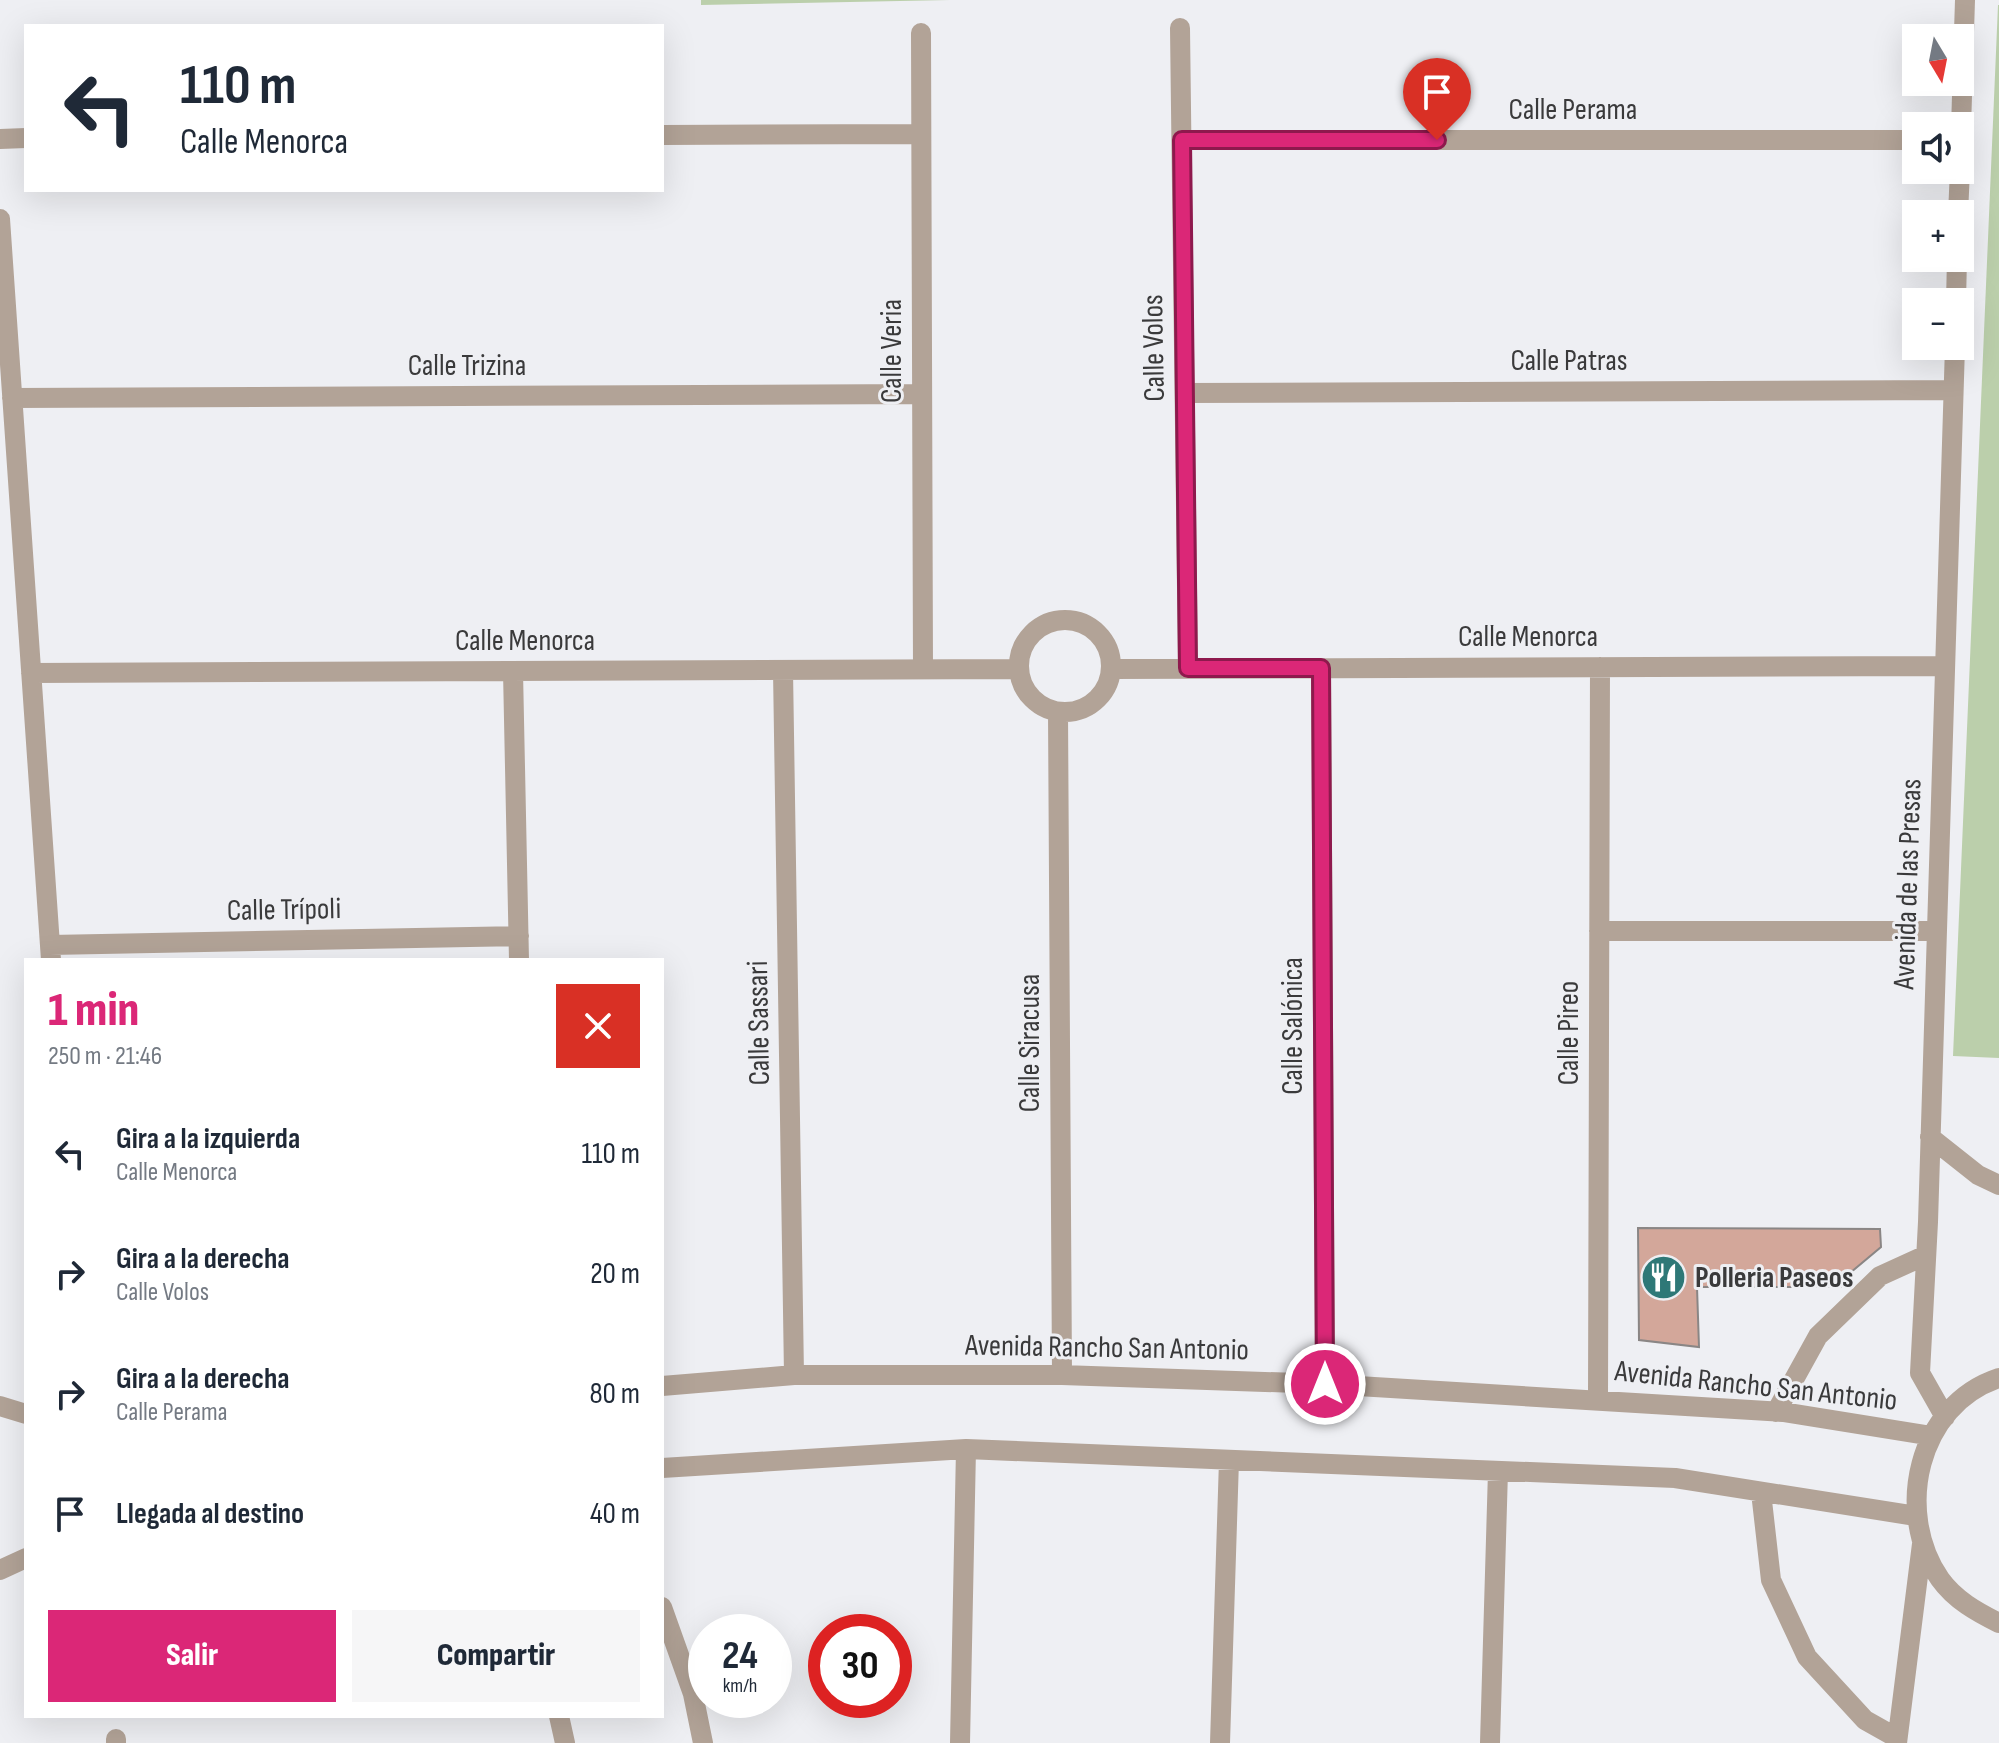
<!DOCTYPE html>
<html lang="es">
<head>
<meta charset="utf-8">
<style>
  body { margin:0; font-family:"Sofia Sans Condensed",sans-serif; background:#f6f6f7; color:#1f2937; height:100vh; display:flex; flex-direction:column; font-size:30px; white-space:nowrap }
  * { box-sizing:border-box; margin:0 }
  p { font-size:26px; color:#747a83 }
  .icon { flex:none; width:44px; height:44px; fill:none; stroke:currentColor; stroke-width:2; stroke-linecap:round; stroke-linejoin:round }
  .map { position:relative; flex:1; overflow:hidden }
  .details { position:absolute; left:24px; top:958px; width:640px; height:760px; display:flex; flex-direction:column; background:#fff; border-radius:0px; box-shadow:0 8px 32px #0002 }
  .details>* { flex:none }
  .hud { position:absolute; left:24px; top:24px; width:640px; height:168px; border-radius:0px; box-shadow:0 8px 32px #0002; background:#fff; color:#1f2937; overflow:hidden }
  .needle { width:52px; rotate:170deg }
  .tools { position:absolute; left:1902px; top:24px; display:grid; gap:16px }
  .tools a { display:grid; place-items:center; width:72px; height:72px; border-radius:0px; background:#fff; box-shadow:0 8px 32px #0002; font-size:40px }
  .speed { position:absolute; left:688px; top:1614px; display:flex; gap:16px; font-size:40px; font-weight:700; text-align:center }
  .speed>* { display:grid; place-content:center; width:104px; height:104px; border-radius:50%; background:#fff; box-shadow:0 8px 32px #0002; line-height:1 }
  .speed small { font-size:20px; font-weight:400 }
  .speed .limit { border:12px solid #d22; background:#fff; color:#111 }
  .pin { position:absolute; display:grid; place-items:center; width:68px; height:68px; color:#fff; margin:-82px -34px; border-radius:50% 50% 50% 0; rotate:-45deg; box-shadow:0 0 8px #0007 }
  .pin .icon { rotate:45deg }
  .me { position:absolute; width:88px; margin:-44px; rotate:0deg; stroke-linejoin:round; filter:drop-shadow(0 0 6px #0008) }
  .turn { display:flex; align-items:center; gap:28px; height:168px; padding:0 24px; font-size:36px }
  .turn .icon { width:104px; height:104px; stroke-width:2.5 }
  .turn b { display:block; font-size:56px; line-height:68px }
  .round { display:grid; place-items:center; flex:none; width:84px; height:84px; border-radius:0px; background:#f6f6f7 }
  .overview { display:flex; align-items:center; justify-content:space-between; height:136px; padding:0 24px }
  h1 { font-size:48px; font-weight:800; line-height:60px; color:#db2777 }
  .action { display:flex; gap:16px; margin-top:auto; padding:16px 24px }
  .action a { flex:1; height:92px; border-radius:0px; background:#db2777; color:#fff; font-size:32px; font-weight:800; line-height:92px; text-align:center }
  .action a+a { background:#f6f6f7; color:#1f2937 }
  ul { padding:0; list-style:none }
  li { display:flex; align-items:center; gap:24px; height:120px; padding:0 24px }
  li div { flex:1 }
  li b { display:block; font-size:30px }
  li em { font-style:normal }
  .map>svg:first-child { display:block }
  .green { fill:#bbcfab }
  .building { fill:#d3a79a; stroke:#8a8685; stroke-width:2 }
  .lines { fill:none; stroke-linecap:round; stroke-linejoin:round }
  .minor { stroke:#b2a397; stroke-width:20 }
  .route-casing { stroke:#8e194d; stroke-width:20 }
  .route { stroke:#db2777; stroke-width:14 }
  .labels { text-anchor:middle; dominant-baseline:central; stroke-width:6; stroke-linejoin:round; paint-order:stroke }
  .street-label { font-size:30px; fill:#3a3a3b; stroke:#eeeff3 }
  .poi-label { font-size:30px; font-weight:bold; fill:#3a3a3b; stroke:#eeeff3; text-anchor:start }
</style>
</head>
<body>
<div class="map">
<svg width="1999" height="1743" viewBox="0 0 1999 1743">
  <rect width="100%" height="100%" fill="#eeeff3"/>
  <path class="green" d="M701 0H950L701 5Z
    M1998 5H1999V1058L1953 1056Z"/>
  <path class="building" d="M1638 1228 1880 1229 1881 1247 1850 1273 1849 1287H1697L1699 1347 1639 1340Z"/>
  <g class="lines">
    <path class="minor" d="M1180 28 1188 668
      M921 33 923 669
      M662 135 921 134
      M0 139 26 138
      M1182 140H1916
      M1960 160 1965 0
      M1958 214 1960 170
      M0 219 51 960
      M1956 302 1957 258
      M1185 393 1953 390
      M12 398 922 394
      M1019 666a46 46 0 1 1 92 0a46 46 0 1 1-92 0Z
      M1321 668 1325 1384
      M1112 669 1945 666
      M783 670 794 1375
      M513 671 519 960
      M31 673 1019 669
      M1058 712 1062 1375
      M1599 931H1937
      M50 945 519 936
      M1930 1137 1978 1175 1999 1185
      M1999 1378C1917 1405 1894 1512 1940 1579 1955 1600 1977 1612 1999 1623
      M662 1386 794 1375H1062L1325 1384 1783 1412 1932 1436
      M1598 1399 1600 667
      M0 1406 26 1414
      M1776 1412 1818 1336 1880 1276 1926 1255
      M1945 1417 1920 1373 1928 1222 1955 346
      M662 1468 966 1449 1675 1478 1916 1516
      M1761 1492 1771 1580 1807 1657 1865 1720 1897 1738
      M0 1570 26 1558
      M662 1607 693 1694 703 1743
      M559 1716 565 1743
      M116 1739V1743
      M960 1743 966 1449
      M1220 1743 1229 1460
      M1490 1743 1498 1471
      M1897 1743 1922 1544"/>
  </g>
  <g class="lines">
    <defs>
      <path id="route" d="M1325 1384 1321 668H1188L1182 140H1437"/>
    </defs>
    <use href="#route" class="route-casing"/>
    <use href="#route" class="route"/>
  </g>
  <defs>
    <symbol id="restaurant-disc" viewBox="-11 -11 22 22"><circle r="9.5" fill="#2e7877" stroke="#eeeff3"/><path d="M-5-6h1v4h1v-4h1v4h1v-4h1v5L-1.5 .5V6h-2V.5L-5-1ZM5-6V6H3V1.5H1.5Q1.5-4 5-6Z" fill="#fff"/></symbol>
  </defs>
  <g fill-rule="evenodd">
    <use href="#restaurant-disc" x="1638" y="1252" width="51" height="51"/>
  </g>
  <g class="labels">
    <g class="street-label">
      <text x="1573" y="110">Calle Perama</text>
      <text transform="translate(1154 348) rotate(-91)">Calle Volos</text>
      <text transform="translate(892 351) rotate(-90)">Calle Veria</text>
      <text x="1569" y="361">Calle Patras</text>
      <text x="467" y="366">Calle Trizina</text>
      <text x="1528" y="637">Calle Menorca</text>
      <text x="525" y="641">Calle Menorca</text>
      <text transform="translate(1908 884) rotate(-88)">Avenida de las Presas</text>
      <text transform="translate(284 910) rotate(-1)">Calle Trípoli</text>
      <text transform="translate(759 1023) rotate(-91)">Calle Sassari</text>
      <text transform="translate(1293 1026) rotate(-90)">Calle Salónica</text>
      <text transform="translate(1569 1033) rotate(-90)">Calle Pireo</text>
      <text transform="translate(1030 1043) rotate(-90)">Calle Siracusa</text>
      <text transform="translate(1107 1348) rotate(1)">Avenida Rancho San Antonio</text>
      <text transform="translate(1756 1386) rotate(6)">Avenida Rancho San Antonio</text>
    </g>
    <g class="poi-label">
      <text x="1695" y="1278">Polleria Paseos</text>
    </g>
  </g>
</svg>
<div class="tools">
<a><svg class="needle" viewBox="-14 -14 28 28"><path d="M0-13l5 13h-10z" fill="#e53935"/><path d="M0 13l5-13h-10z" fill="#747a83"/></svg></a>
<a><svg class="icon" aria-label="sound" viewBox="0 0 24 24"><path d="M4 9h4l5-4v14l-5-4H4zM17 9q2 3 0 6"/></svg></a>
<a>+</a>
<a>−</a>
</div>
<div class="speed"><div>24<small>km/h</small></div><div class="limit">30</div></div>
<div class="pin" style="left:1437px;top:140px;background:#d93025"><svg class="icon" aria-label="arrive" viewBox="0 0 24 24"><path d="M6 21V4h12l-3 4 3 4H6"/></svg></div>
<svg class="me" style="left:1325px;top:1384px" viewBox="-20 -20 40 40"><circle r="17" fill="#db2777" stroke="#fff" stroke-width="3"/><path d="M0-11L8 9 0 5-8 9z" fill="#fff"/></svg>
<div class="hud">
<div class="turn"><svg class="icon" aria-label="left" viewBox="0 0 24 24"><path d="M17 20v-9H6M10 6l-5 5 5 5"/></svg><div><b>110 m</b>Calle Menorca</div></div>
</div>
<section class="details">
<div class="overview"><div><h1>1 min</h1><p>250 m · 21:46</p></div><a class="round" style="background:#d93025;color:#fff"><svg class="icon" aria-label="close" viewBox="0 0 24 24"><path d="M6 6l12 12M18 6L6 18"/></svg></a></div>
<ul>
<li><svg class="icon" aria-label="left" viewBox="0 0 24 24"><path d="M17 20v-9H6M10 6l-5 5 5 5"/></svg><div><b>Gira a la izquierda</b><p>Calle Menorca</p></div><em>110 m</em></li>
<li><svg class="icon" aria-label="right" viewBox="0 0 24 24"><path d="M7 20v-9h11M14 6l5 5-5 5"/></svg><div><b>Gira a la derecha</b><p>Calle Volos</p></div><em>20 m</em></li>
<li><svg class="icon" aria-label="right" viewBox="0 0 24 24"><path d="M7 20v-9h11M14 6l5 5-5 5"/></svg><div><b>Gira a la derecha</b><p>Calle Perama</p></div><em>80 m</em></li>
<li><svg class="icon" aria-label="arrive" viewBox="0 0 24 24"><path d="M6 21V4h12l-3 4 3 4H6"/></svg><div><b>Llegada al destino</b></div><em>40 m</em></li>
</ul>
<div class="action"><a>Salir</a><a>Compartir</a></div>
</section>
</div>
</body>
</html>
